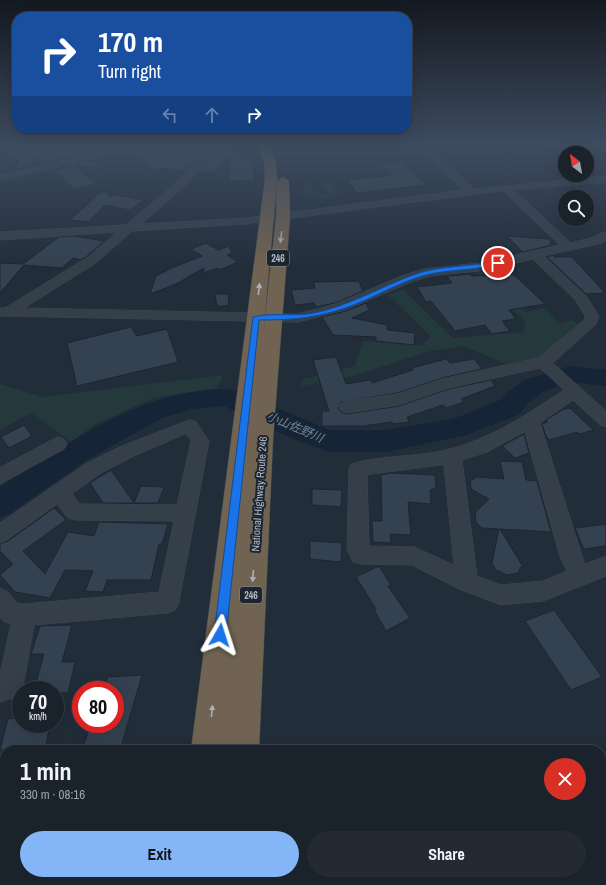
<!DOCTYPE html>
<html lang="en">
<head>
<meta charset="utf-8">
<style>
  body { margin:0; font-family:"Archivo Narrow","Noto Sans JP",sans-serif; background:#232a34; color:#f1f3f6; height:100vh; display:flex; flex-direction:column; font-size:15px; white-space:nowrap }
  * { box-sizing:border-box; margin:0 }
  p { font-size:13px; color:#9fa4a9 }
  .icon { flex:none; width:22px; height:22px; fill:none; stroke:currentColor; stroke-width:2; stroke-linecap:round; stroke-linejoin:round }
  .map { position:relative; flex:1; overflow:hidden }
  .details { position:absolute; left:0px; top:745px; width:606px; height:140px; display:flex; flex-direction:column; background:#1a222c; border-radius:16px 16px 0 0; box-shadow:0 4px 16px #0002,0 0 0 1px #383f48 }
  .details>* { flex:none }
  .guide { position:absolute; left:12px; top:12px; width:400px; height:122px; border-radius:16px; box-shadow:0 4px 16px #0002,0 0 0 1px #383f48; background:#1a4fa0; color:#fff; overflow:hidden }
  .needle { width:26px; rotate:329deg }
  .tools { position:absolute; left:558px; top:146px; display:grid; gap:8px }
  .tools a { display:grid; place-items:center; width:36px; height:36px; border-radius:50%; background:#1a222c; box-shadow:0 4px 16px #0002,0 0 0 1px #383f48; font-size:20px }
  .speed { position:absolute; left:12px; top:681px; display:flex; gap:8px; font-size:20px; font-weight:700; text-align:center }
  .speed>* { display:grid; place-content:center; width:52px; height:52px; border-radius:50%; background:#1a222c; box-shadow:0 4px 16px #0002,0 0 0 1px #383f48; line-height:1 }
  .speed small { font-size:10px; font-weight:400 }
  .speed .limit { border:6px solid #d22; background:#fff; color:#111 }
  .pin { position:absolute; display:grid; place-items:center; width:34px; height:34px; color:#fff; margin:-17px; border:2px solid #fff; border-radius:50%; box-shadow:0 1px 4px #0007 }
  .me { position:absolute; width:44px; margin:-22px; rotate:6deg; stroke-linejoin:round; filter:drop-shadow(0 0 3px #0008) }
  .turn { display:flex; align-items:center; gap:14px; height:84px; padding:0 20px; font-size:18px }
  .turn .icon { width:52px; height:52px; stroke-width:2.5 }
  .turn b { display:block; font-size:28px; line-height:34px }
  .lanes { display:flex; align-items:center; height:38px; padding:0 20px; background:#0003; justify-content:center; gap:20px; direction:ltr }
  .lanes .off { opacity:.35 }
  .round { display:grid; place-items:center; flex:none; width:42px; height:42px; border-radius:21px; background:#232a34 }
  .head { display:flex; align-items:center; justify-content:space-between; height:68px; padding:0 20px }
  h1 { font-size:24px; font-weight:700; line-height:30px }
  .cta { display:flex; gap:8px; margin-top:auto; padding:8px 20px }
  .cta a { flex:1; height:46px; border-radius:24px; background:#84b6f7; color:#111; font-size:16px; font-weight:700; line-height:46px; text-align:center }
  .cta a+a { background:#232a34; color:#f1f3f6 }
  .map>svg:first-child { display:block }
  .green { fill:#24393b }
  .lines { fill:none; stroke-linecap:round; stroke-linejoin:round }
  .river { fill:#152537; fill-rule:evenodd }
  .building { fill:#344150; stroke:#1d2631 }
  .minor-casing { stroke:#3f4853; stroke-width:1 }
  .highway-casing { stroke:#404a55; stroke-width:1 }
  .minor { fill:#353f4a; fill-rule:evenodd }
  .highway { fill:#706352; fill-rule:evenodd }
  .oneway { fill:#aab1ba }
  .route { fill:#1a73e8; stroke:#114b97 }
  .labels { text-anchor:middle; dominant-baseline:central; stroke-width:4; stroke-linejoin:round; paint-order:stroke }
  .shield { fill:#1b242f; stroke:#838d99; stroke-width:1 }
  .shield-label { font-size:10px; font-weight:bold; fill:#b0bac6 }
  .street-label { font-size:11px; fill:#b0bac6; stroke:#1b242f }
  .water-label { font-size:12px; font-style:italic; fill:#6986a5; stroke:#1b242f }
</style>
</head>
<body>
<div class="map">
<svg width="606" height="885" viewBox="0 0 606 885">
  <rect width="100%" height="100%" fill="#222d3a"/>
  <path class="green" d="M312 183V190L323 193 308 198 303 195V184Z
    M321 183H331L338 192C332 201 321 200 312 198L328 192Z
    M488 271 525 312 545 308 559 324 572 320 578 324 538 358 505 364 464 346 430 351 351 377 301 386 303 379 355 366 363 341 421 345 431 337 388 295 403 289 453 338 523 332 526 323 476 273Z
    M224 375 216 388 153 398 94 425 72 442 31 413 0 430V384L42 397Z"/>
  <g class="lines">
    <path class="river" d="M570 366 606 370V386L571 382 543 392 526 405 520 414 467 435 386 452H329L291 438 224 406 192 409 162 418 85 461 11 513 0 517V487C60 448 133 396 207 390 217 389 226 388 236 391L330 430H386L453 419 500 400 506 393 525 380Z"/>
  </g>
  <path class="building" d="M8 144H110L111 148 45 163 36 155 32 166 15 169 19 159 4 160Z
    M154 144H206V145L208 146 185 171 161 168 157 172 130 151Z
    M221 146H238L212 173 199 172Z
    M229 156 253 157 255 180 229 181Z
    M92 160 100 168 74 165 96 184 75 189 53 170Z
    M401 161 426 185 357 193 348 180 391 175 380 163Z
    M101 192H105L111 197 113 194 143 200 130 210 105 205 88 222 70 220Z
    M74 236 104 241 87 256 81 260 73 258 62 268 24 265 0 293V263L23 264 59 237Z
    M507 236 549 239 551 245 523 252Z
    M206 243 218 250 229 246 232 253 227 255 238 262 220 270 218 268 203 273 204 268 176 284 150 294 156 276 174 267 202 256 191 249Z
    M554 255V257H572L605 293 586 294 547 257Z
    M470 274 471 276 513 274 545 304 509 310 516 319 502 321 510 331 492 334 485 325 455 331 431 301 426 302 417 287 452 283 447 276Z
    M359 281 363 291 335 303 316 307 314 303 295 305 291 290 315 288 314 282Z
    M215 294H229L228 306H217Z
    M366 303 369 310 352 318 387 325V330L415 333 414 345 376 341V337L333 335 322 317 346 311Z
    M131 327 137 336 167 329 178 362 77 386 67 343Z
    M336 357 346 384 370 380 372 383 413 370 412 368 446 359 450 363 474 359 482 369 446 377 397 393 341 402 338 408 341 412 347 414 399 406 449 389 491 380 495 386 461 399 464 402 446 408 443 405 407 417 409 422 393 424 392 422 362 426H322V411H329L313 360Z
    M570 408 593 430 580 434 577 432 549 440 546 436 542 424 548 422 546 420 562 410Z
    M24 425 32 436 9 448 1 437Z
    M524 434 529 453 515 458 502 446Z
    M500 461 522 462 526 480 537 481 551 532 500 529 522 565 518 573 507 575 496 570 492 563 499 529 482 528 476 522 475 513 489 499 471 489 470 481 477 477 504 479Z
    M111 470 134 503 141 486 164 487 158 503H103L90 483Z
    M391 473 435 475 436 488 430 490 431 504 408 502 411 535 390 534 391 543 373 542 372 521H382L381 475Z
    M312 489 342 490 341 507 312 505Z
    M54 508 66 520 23 551 45 574 68 532 94 536 99 522 168 524 162 544H159L151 580H107L103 592 85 591 93 571 65 570 50 598 15 592 0 575 13 564 0 551V544L8 541Z
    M606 524V546L584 549 575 528Z
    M310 541 342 543 341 562 310 559Z
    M379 566 391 585 388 586 410 618 386 631 374 610 376 609 356 577Z
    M554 610 602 677 571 690 525 621Z
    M72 625 62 662H75L68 693H55V690H34L44 654H31L40 626Z
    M142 675 120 750H82L91 724H115V690H103L108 677Z
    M21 717V724H50L45 750H0L8 719Z"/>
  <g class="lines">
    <defs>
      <path id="minor" d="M136 144H153L0 181V175Z
        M211 144H220L188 183 141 224 246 218 463 190 416 144H425L474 189 606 176V182L514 190 571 243 594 237 606 231V240L602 243 544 256 586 296 599 316 596 324 553 363 606 411V427L600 425 573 400 540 423 582 556 585 564 606 556V576L543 601 501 605 459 589 412 565 361 564 353 562 347 549 349 469 351 464C378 456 408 457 436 452 485 443 523 417 564 390L540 368 449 388 399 405 347 413 341 411 339 407 341 403 347 401 397 394 446 378 538 358 584 320 585 316 576 301 533 259 479 271 430 276 414 281 345 310 298 322 0 316V308H5L88 257 117 232 0 240V232L126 225 180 179ZM503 191 560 245 479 263 424 269 404 275 335 304 298 314 24 308 96 263 132 231 246 224ZM525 432 560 557 567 571 543 581 501 585 477 576 462 460 487 452ZM444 465 454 565 414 547 369 546 367 475Z
        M190 420 196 422 209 441 179 602 176 609 168 613 34 625 23 687 19 696 0 702V674L11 624 3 621 0 617V588L8 592 17 603 24 604 159 592 174 521 75 520 68 518 57 504 7 540 0 543V523L87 463 122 446ZM186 434 191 441 177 505 80 504 72 494 101 473 134 456Z
        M58 437 64 439 67 444 64 449 0 484V468Z"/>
      <path id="highway" d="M257 144H268L276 163 277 181 283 177 289 181 290 217 273 439 259 750H225L231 681 225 750H191L265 179 264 163ZM277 182 276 217 263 336Z
        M175 880H213L212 885H174Z
        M215 880H253V885H215Z"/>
    </defs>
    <use href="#minor" class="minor-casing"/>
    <use href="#highway" class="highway-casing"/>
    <use href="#minor" class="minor"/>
    <use href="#highway" class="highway"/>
  </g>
  <defs><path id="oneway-solid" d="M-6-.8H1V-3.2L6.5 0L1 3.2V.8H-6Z"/></defs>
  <g class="oneway">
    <use href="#oneway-solid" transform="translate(281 237) rotate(97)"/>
    <use href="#oneway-solid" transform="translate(259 289) rotate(-83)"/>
    <use href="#oneway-solid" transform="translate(253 576) rotate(94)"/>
    <use href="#oneway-solid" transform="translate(212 711) rotate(-84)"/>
  </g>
  <linearGradient id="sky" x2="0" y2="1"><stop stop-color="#131920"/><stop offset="0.54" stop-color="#3e4c60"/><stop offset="1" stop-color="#3e4c60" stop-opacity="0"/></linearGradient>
  <rect width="606" height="268" fill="url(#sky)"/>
  <path class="route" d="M498 261 501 263 500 264C474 271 447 269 422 276 398 283 375 297 351 306 317 318 295 320 259 320L226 635 224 640 220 641 216 640 214 635 253 317C272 312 294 317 314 313 350 306 382 286 416 274 442 265 471 267 498 261Z"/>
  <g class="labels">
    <g class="shield">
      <rect x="267" y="250" width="22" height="16" rx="3"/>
      <rect x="240" y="587" width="22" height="16" rx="3"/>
    </g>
    <g class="shield-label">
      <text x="278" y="258">246</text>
      <text x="251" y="595">246</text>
    </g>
    <g class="street-label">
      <text transform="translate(259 494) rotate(-86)">National Highway Route 246</text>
    </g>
    <g class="water-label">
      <text transform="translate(295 427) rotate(23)">小山佐野川</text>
    </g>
  </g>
</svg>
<div class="tools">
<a><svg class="needle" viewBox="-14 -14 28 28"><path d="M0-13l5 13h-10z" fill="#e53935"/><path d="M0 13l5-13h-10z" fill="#9fa4a9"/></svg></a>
<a><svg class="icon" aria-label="search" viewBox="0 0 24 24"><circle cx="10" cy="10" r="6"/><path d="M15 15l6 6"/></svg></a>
</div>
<div class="speed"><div>70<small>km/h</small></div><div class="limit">80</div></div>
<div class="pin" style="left:498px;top:263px;background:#d93025"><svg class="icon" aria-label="arrive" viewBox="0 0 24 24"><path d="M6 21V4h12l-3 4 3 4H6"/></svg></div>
<svg class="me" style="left:220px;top:635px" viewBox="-20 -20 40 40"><path d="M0-17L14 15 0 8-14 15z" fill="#1a73e8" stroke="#fff" stroke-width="4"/></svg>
<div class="guide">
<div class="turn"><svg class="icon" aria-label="right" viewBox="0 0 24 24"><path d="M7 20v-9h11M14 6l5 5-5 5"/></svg><div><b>170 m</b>Turn right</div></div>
<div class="lanes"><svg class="icon off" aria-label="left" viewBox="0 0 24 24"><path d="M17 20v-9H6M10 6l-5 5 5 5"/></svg><svg class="icon off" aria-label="ahead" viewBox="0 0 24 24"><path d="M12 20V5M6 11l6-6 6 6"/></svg><svg class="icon" aria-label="right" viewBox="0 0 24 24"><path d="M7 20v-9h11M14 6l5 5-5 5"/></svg></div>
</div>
<section class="details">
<div class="head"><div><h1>1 min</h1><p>330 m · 08:16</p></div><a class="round" style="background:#d93025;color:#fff"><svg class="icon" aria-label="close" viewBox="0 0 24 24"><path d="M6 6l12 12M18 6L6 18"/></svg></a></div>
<div class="cta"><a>Exit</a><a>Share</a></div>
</section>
</div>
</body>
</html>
